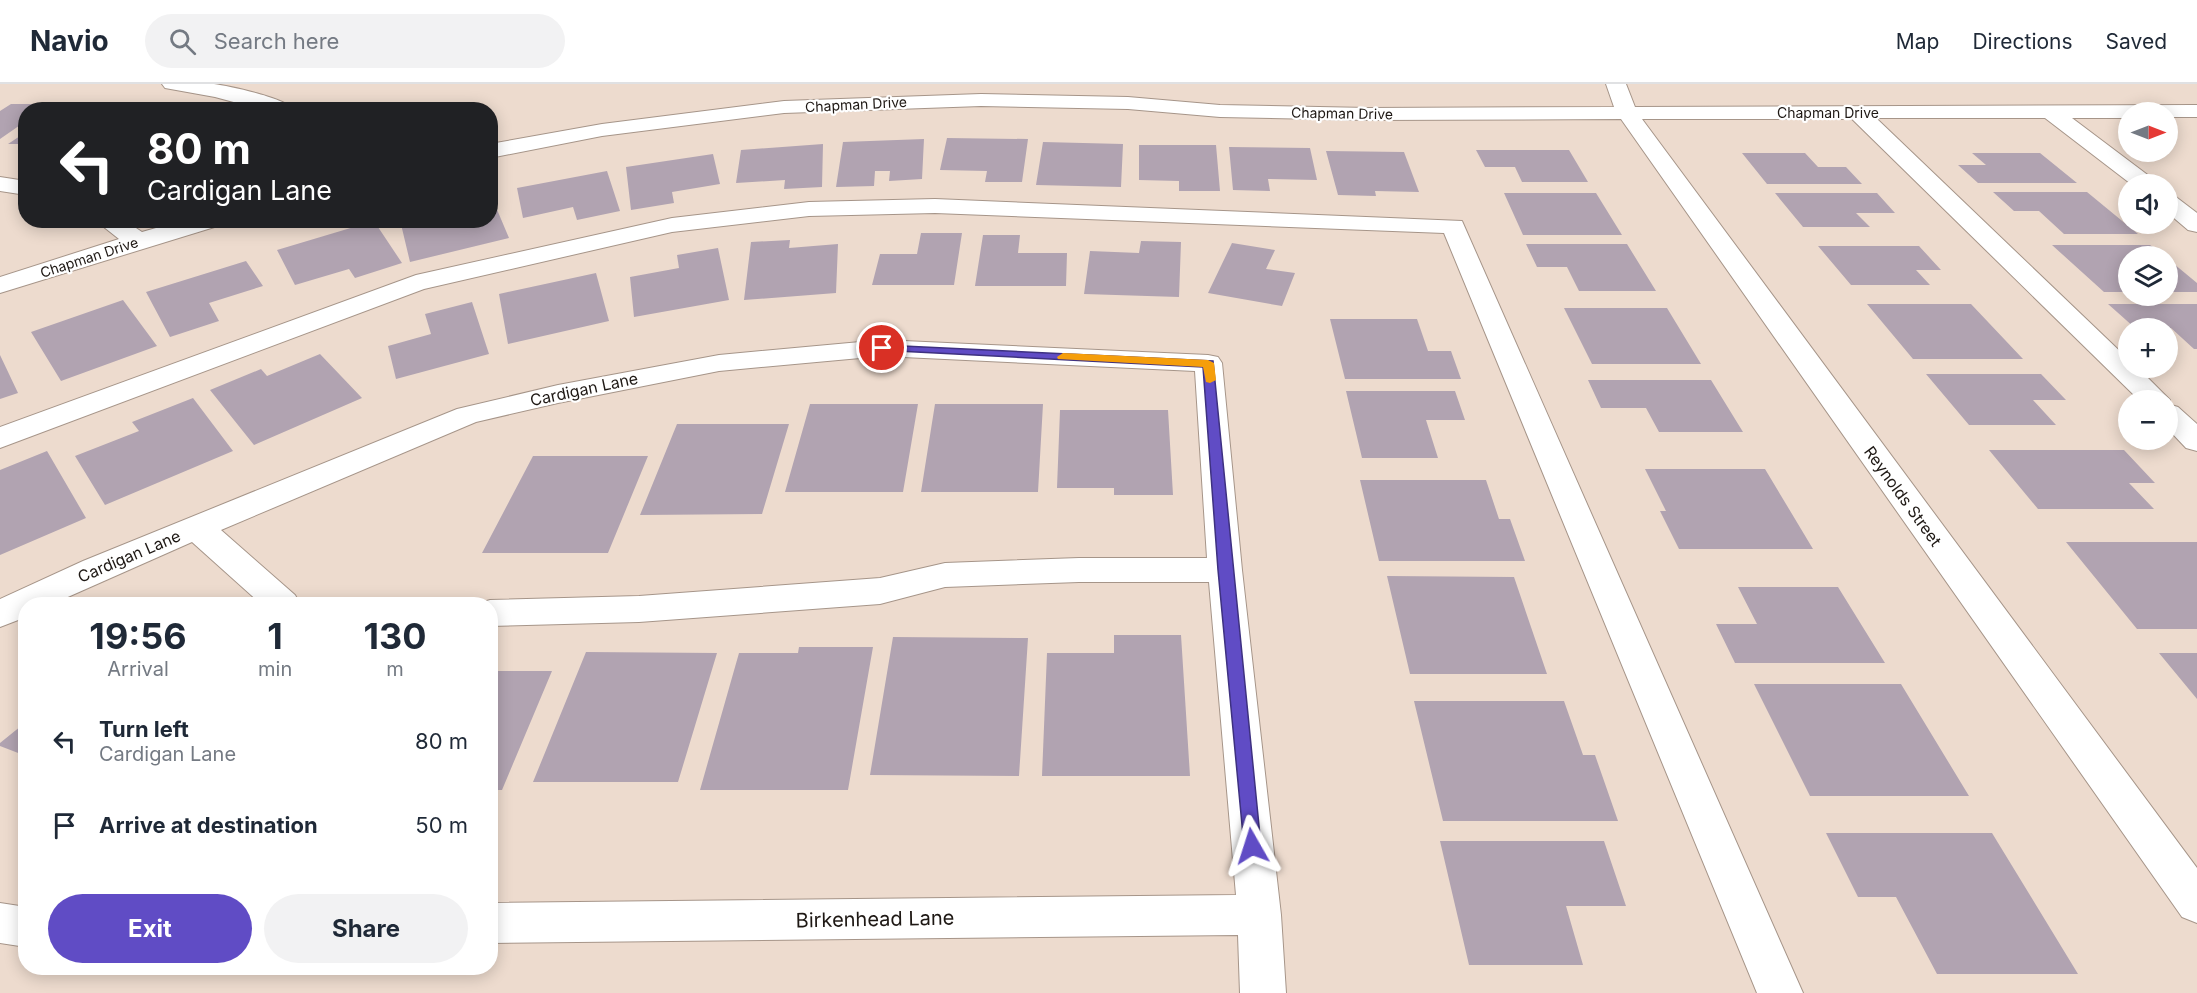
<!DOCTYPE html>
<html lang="en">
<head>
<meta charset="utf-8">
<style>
  body { margin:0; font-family:Inter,sans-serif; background:#f2f2f3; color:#1f2937; height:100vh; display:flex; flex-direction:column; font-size:22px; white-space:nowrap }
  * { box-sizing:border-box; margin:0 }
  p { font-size:20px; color:#747a83 }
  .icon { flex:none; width:33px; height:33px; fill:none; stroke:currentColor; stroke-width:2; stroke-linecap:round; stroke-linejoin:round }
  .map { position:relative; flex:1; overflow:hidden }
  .sheet { position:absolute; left:18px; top:513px; width:480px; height:378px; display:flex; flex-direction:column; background:#fff; border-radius:24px; box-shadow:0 3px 15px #0003 }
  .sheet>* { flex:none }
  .hud { position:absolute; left:18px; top:18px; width:480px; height:126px; border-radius:24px; box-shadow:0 3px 15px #0003; background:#202124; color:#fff; overflow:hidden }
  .needle { width:39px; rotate:90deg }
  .fabs { position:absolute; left:2118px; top:18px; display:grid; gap:12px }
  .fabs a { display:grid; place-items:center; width:60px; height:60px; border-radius:50%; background:#fff; box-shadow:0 3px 15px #0003; font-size:30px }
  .pin { position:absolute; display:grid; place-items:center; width:51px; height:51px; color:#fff; margin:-26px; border:3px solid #fff; border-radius:50%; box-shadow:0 2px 6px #0007 }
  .me { position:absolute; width:66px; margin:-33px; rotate:354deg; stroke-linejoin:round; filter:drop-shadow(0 0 4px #0008) }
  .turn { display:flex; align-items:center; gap:21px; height:126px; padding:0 30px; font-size:27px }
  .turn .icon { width:78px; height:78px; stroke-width:2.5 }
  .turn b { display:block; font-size:42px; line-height:51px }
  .eta { display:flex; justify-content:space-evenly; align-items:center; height:102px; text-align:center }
  .eta b { font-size:36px; font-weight:700; line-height:42px }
  .action { display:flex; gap:12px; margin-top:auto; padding:12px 30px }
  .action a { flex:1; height:69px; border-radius:36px; background:#604cc5; color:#fff; font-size:24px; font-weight:700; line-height:69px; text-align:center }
  .action a+a { background:#f2f2f3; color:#1f2937 }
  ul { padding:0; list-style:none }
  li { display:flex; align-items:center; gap:18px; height:84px; padding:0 30px }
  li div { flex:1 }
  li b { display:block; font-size:22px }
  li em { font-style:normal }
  header { display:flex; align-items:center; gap:36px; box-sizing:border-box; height:84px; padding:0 30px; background:#fff; border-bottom:2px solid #e0e1e3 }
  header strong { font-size:28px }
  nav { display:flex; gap:33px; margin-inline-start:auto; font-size:21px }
  .search { width:420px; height:54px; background:#f2f2f3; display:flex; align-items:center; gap:15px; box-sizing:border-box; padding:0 21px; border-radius:33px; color:#747a83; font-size:22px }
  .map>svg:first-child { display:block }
  .building { fill:#b1a3b1 }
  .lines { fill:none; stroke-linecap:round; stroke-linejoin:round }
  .minor-casing { stroke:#a69589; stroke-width:2 }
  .minor { fill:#fff; fill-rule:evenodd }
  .route { fill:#604cc5; stroke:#3e3180; stroke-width:1.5 }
  .slow { fill:#f59e0b }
  .labels { text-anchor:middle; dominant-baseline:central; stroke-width:4.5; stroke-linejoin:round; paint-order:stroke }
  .far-street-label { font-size:14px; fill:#1e1814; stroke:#fff }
  .street-label { font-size:16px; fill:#1e1814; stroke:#fff }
  .near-street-label { font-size:20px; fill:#1e1814; stroke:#fff }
</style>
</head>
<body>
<header>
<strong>Navio</strong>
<div class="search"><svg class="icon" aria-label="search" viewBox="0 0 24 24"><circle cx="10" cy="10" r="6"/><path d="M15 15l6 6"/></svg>Search here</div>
<nav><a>Map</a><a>Directions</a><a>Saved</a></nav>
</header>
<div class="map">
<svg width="2197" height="909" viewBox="0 0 2197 909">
  <rect width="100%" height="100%" fill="#eddbce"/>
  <path class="building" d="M71 19 131 20 123 26H61Z
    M11 20H50L42 26H26V37L0 55V27Z
    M26 48V60H8Z
    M947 54 1028 55 1022 98H985L987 87 940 86Z
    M924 55 922 95 889 97 890 87H875L874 102 836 103 843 58Z
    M1043 58 1123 60 1121 103 1036 101Z
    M823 60 822 103 784 105 785 96 736 99 741 66Z
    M1139 61H1216L1220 107H1179V97L1139 96Z
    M1229 63 1310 64 1317 96 1268 95 1270 107 1233 106Z
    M1476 66H1569L1588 98H1522L1515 83H1485Z
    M1326 67 1404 68 1419 108 1375 107 1376 112 1338 111Z
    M1742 69H1805L1818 83H1846L1862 100H1767Z
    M1972 69H2040L2077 99H1978L1958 81H1986Z
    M713 70 720 100 672 108 674 119 631 126 626 83Z
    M607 87 620 127 577 136 573 123 523 134 517 104Z
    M1993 108H2087L2138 150H2064L2039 127H2014Z
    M490 109 509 154 410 178 400 136H490Z
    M1504 109H1596L1622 151H1523Z
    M1775 109H1877L1895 129H1856L1870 143H1803Z
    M374 137 402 179 355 194 349 185 295 201 277 166Z
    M921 149H962L954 201H872L880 170H917Z
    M983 151H1020L1018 169H1067L1066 202H975Z
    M790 156 789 164 838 160 836 209 744 216 751 158Z
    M1141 157 1181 158 1179 213 1084 210 1090 167 1139 169Z
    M1232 159 1275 166 1266 185 1295 189 1282 222 1208 209Z
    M1526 160H1627L1656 207H1579L1567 183H1537Z
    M2052 161H2150L2165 172H2128V208H2104Z
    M1818 162H1919L1941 186H1916L1930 201H1851Z
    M718 164 729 216 634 233 630 193 679 184 677 171Z
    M2168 175 2197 199V208H2168Z
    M246 177 263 202 209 219 219 237 170 253 146 208Z
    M596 189 609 237 508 260 499 210Z
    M123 216 157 262 61 297 31 248Z
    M472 218 489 270 396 295 388 262 431 250 425 230Z
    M1867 220H1971L2023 275H1913Z
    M2108 220H2197V265H2194L2171 244H2135Z
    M1564 224H1667L1701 280H1592Z
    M1330 235H1417L1428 267H1451L1461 295H1345Z
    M320 270 362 314 254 361 210 306 261 285 267 292Z
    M0 271 18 309 0 315Z
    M1926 290H2041L2066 316H2033L2056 341H1969Z
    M1588 296H1711L1743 348H1659L1646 324H1601Z
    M1346 307H1455L1465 336H1426L1438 374H1362Z
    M193 314 233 367 105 421 75 372 139 347 132 338Z
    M810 320H918L903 408H785Z
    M935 320H1043L1038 408H921Z
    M1060 326H1168L1173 411H1114V404H1057Z
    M677 340H789L762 430 640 431Z
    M1989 366H2124L2155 399H2129L2154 425H2038Z
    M47 367 86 434 0 471V386Z
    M533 372H648L608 469H482Z
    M1645 385H1765L1813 465H1679L1660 427H1666Z
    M1360 396H1486L1499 435H1510L1525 477H1379Z
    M2066 458H2197V545H2137Z
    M1387 492 1514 493 1547 590H1410Z
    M1738 503H1838L1885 579H1735L1716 540H1757Z
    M1114 551H1181L1190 692H1042L1047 569H1114Z
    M893 553 1028 554 1019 692 870 691Z
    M799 563H873L848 706H700L739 569H798Z
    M586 568 717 569 678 698H533Z
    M2159 569H2197V615Z
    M490 587H552L502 706H490Z
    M1754 600H1901L1969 712H1810Z
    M1414 617H1564L1583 671H1595L1618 737H1443Z
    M26 638V672L0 662V659Z
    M1826 749H1992L2078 890H1937L1896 813H1858Z
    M1440 757H1604L1626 822H1566L1583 881H1469Z"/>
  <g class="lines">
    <defs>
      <path id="minor" d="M162 0C179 0 197 0 214 0 229 2 286 14 294 26H263L215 13 165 4Z
        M1606 0H1626L1635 23 2197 21V33H2168V28H2128V34H2072L2153 95 2156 100H2131L2045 34H1876L2128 275V284H2138L2170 316 2168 319V316H2139L1852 35H1642L2197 784V839L2182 833 1621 35 1368 36 1220 33 1128 25 981 22 784 29 602 52 490 74V60L602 40 784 17 981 10 1128 13 1220 21 1368 24 1614 23Z
        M0 93 26 97V111L0 107Z
        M2168 111 2176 113 2197 129V148L2188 146 2168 129Z
        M935 115 1462 137 1803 909H1757L1444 149 935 129 809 132 672 148 424 205 0 364V343L416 191 672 134 809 118Z
        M95 136H124L142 148 184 136H225L221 141 0 209V193L119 155Z
        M882 256 1208 271 1218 273 1222 279 1242 486 1281 831 1286 909H1240L1238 851 490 859V819L1236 811 1209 498H1079L945 503 880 520 639 538 490 542V520H477L490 516 639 512 880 494 945 479 1079 474H1207L1195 287 882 272 719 287 558 319 476 338 221 446 295 511 300 520H261L192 458 52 520H26V533L0 543V515L83 477 457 325 558 301 719 271Z
        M2168 320 2178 323 2197 340V367L2186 364 2168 345Z
        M0 819 26 823V863L0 859Z"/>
    </defs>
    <use href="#minor" class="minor-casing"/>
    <use href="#minor" class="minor"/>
  </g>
  <path class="route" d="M882 261 1213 277 1261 762 1258 768 1252 770 1246 768 1244 762 1218 486 1203 283 878 266V262Z"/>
  <path class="slow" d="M1063 269 1208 276 1214 279 1216 296 1210 299 1206 298 1203 283 1058 275 1057 273Z"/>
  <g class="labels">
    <g class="far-street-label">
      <text transform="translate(856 20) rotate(-3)">Chapman Drive</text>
      <text x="1828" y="28">Chapman Drive</text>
      <text transform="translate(1342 29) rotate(1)">Chapman Drive</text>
      <text transform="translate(89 173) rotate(-18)">Chapman Drive</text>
    </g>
    <g class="street-label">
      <text transform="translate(584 305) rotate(-12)">Cardigan Lane</text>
      <text transform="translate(1903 412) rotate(54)">Reynolds Street</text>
      <text transform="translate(129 472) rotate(-23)">Cardigan Lane</text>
    </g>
    <g class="near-street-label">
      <text transform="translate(875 835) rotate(-1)">Birkenhead Lane</text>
    </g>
  </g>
</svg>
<div class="fabs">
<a><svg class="needle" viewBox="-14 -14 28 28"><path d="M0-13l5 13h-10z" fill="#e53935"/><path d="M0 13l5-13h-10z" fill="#747a83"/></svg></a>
<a><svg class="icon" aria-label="sound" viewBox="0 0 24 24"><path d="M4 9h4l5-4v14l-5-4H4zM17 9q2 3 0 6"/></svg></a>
<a><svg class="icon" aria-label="layers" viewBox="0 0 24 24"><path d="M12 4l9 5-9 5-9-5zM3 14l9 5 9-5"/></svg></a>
<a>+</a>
<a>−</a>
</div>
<div class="pin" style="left:882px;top:264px;background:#d93025"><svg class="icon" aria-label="arrive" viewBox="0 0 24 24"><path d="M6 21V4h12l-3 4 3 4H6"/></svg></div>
<svg class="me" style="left:1252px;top:762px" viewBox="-20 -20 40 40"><path d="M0-17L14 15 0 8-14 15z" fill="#604cc5" stroke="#fff" stroke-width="4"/></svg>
<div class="hud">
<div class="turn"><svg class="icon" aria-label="left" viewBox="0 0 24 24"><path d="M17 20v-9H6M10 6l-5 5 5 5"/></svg><div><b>80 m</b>Cardigan Lane</div></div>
</div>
<section class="sheet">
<div class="eta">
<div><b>19:56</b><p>Arrival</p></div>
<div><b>1</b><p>min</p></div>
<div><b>130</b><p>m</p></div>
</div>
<ul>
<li><svg class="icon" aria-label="left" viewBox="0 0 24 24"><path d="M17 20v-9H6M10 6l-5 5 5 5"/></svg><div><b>Turn left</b><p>Cardigan Lane</p></div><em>80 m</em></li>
<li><svg class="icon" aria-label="arrive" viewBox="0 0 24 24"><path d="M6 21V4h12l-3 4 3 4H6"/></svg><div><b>Arrive at destination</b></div><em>50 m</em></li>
</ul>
<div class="action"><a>Exit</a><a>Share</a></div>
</section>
</div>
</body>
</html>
